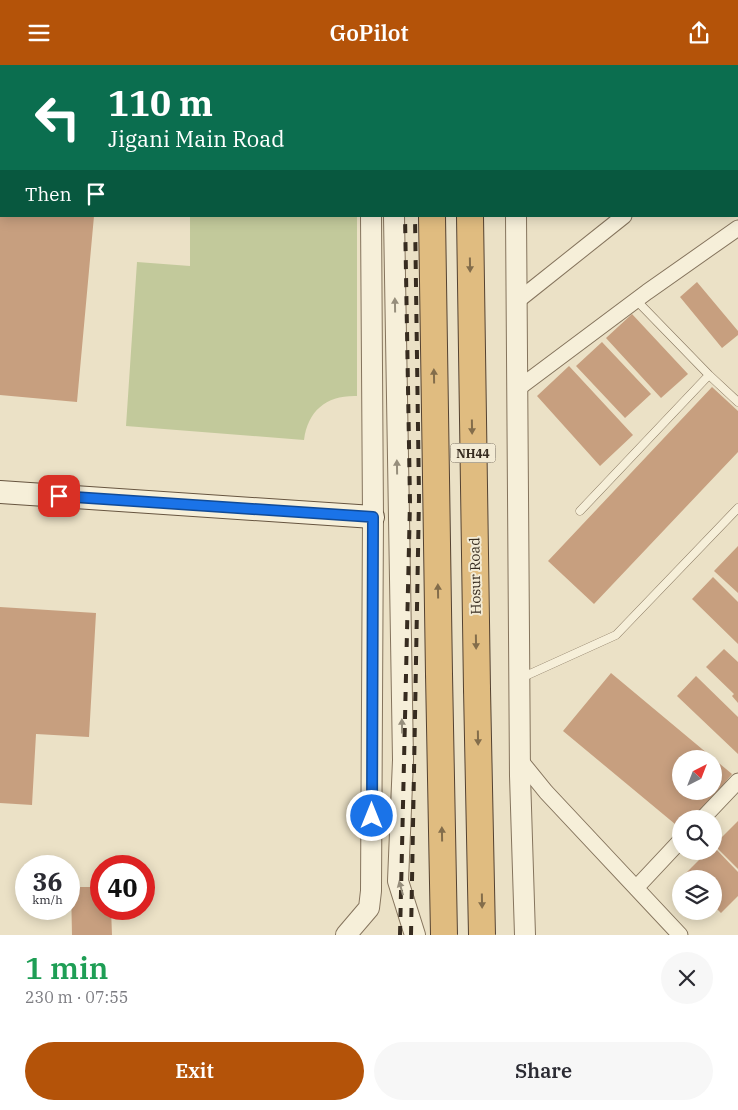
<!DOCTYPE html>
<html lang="en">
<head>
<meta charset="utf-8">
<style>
  body { margin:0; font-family:"IBM Plex Serif",serif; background:#f7f7f7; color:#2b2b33; height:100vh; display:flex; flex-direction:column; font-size:19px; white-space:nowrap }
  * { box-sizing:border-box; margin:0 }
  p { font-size:16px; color:#7c7c81 }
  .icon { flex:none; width:28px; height:28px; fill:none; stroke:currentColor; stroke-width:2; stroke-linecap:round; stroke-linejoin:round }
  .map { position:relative; height:870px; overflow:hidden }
  .side { display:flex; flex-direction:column; background:#fff; flex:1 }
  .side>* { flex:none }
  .hud { position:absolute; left:0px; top:0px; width:739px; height:152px; box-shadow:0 2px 12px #0003; background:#0b6e4f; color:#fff; overflow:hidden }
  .needle { width:32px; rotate:42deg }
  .buttons { position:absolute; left:672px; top:685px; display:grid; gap:10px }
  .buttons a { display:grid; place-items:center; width:50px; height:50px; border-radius:50%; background:#fff; box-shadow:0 2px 12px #0003; font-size:25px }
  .speed { position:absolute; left:15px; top:790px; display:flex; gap:10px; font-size:25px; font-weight:700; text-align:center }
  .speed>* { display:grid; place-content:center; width:65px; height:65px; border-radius:50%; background:#fff; box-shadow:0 2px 12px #0003; line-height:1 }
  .speed small { font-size:12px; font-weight:400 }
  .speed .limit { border:8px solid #d22; background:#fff; color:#111 }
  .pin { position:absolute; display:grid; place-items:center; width:42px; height:42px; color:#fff; margin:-21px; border-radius:10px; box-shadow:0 2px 8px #0006 }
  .me { position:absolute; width:55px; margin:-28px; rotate:0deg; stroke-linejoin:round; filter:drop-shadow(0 0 4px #0008) }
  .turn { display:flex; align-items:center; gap:18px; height:105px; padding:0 25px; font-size:22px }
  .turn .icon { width:65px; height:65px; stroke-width:2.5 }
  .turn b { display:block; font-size:35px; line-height:42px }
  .then { display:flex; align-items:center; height:48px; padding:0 25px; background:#0003; gap:10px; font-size:19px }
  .round { display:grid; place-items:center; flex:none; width:52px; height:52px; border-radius:26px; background:#f7f7f7 }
  .summary { display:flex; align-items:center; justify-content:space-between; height:85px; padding:0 25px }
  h1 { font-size:30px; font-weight:600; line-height:38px; color:#1e9e55 }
  .action { display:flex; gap:10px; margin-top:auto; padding:10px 25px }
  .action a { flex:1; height:58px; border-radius:30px; background:#b45309; color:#fff; font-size:20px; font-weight:600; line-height:58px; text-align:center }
  .action a+a { background:#f7f7f7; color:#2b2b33 }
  header { display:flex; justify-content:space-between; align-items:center; height:65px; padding:0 25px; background:#b45309; color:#fff; font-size:22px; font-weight:600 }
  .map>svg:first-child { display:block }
  .green { fill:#c2c99b }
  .building { fill:#c79f7f; fill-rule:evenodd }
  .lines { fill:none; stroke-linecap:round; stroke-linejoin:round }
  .service-casing { stroke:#85745d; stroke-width:9 }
  .minor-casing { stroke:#85745d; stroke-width:17 }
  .tertiary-casing { stroke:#85745d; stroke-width:22 }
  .secondary-casing { stroke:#675540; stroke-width:24 }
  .trunk-casing { stroke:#544231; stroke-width:28 }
  .service { stroke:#f6efd9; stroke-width:8 }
  .minor { stroke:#f6efd9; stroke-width:15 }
  .tertiary { stroke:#f6efd9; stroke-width:20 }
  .secondary { stroke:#f6efd9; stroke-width:22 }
  .trunk { stroke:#e0bc80; stroke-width:26 }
  .rail { stroke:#372c20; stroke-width:4; stroke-dasharray:9 9; stroke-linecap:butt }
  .trunk-bridge-casing { stroke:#544231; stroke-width:28; stroke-linecap:butt }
  .trunk-bridge { stroke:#e0bc80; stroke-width:26 }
  .oneway { fill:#836d4b }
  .oneway2 { fill:#968e7c }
  .route-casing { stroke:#114b97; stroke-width:12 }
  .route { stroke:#1a73e8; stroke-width:9 }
  .labels { text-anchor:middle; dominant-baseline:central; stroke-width:4; stroke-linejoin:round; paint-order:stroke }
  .shield { fill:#f3ebd5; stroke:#6f6556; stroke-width:1 }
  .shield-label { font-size:12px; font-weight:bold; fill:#372c20 }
  .street-label { font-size:14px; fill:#372c20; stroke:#f3ebd5 }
</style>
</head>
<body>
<header><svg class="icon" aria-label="menu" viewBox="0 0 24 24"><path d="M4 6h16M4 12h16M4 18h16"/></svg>GoPilot<svg class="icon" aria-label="share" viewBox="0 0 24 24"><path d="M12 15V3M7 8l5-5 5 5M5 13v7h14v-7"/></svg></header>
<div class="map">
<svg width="738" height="870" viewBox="0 0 738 870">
  <rect width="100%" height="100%" fill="#ebe1c6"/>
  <path class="green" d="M190 151H357V331C327 330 308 345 304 375L126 361 137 197 190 201Z"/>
  <path class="building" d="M0 151H94L77 337 0 330Z
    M697 217 738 266V270L722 283 680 232Z
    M632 249 688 309 661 333 606 273Z
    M602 277 651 329 625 353 576 301Z
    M569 301 633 370 600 401 537 331Z
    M712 322 738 346V387L594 539 548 496Z
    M738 481V528L714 506Z
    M713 512 738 537V579L692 534Z
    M0 542 96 548 89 672 36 669 32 740 0 738Z
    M724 584 738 597V638L732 631 734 629 706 602Z
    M611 608 732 709 695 754H681V764L563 666ZM681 694H714V726H681Z
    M696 611 738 652V689L677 631Z
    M738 756V804L714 780Z
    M714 782 738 807V831L721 848 714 841V814H686L683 811 708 786H714Z
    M71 822H101V844H111L112 870H72Z"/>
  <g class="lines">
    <defs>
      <path id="service" d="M191 0 192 1
        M637 236 709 310 738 337
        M580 446 709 310
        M521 613 616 570 738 443"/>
      <path id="minor" d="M632 0 633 1
        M546 1 547 0
        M676 1 678 0
        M738 62V61
        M516 237 624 151
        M516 325 647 227 738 163
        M520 695 546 727 680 870
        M702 754 738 716
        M636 823 681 775"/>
      <path id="tertiary" d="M373 1V0
        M512 1V0
        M394 151 403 695 398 816 415 870
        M516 151 520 711 525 870
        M346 870 369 843 371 826 373 452 371 151"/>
      <path id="secondary" d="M0 427 373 452"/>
      <path id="trunk" d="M429 0V1
        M468 0V1
        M432 151 439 609
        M470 151 477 624"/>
    </defs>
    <use href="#service" class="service-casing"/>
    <use href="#minor" class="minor-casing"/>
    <use href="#tertiary" class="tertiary-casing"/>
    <use href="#secondary" class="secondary-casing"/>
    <use href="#trunk" class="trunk-casing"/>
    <use href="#service" class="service"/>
    <use href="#minor" class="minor"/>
    <use href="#tertiary" class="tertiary"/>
    <use href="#secondary" class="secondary"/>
    <use href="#trunk" class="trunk"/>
    <path class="rail" d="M403 0V1
      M413 0V1
      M400 870 410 437 405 151
      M411 870 419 433 415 151"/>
    <defs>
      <path id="trunk-bridge" d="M439 609 444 870
        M477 624 482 870"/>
    </defs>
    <use href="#trunk-bridge" class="trunk-bridge-casing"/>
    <use href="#trunk-bridge" class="trunk-bridge"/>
  </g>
  <defs><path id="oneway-solid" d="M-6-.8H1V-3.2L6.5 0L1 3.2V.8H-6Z" transform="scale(1.25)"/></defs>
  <g class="oneway">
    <use href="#oneway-solid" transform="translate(470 200) rotate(89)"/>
    <use href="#oneway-solid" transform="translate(434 311) rotate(-91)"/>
    <use href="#oneway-solid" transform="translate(472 362) rotate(89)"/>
    <use href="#oneway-solid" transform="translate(438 526) rotate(-91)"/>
    <use href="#oneway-solid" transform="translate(476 577) rotate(89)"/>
    <use href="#oneway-solid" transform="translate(478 673) rotate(89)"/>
    <use href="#oneway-solid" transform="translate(442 769) rotate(-91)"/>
    <use href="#oneway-solid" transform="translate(482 836) rotate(89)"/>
  </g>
  <g class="oneway2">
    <use href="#oneway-solid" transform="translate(395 240) rotate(-91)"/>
    <use href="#oneway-solid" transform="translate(397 402) rotate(-91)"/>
    <use href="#oneway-solid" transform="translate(402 661) rotate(-91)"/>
    <use href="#oneway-solid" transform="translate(401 823) rotate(-106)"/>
  </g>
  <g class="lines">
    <defs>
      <path id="route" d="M59 431 373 452 372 751"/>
    </defs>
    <use href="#route" class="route-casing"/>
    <use href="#route" class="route"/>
  </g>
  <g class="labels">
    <rect class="shield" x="450.5" y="378.5" width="45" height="19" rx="4"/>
    <g class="shield-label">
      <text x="473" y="388">NH44</text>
    </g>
    <g class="street-label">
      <text transform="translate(475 511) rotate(-91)">Hosur Road</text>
    </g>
  </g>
</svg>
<div class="buttons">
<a><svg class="needle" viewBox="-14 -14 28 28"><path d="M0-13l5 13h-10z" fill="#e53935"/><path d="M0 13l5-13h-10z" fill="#7c7c81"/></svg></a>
<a><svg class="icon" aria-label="search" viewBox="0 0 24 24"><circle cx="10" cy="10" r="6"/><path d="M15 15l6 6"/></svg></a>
<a><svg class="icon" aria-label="layers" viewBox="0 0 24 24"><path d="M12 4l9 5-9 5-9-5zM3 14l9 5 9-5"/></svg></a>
</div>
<div class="speed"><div>36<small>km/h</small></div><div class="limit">40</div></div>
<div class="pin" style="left:59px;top:431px;background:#d93025"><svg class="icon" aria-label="arrive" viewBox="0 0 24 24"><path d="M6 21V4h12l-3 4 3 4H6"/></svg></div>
<svg class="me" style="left:372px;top:751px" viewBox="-20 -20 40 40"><circle r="17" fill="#1a73e8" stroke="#fff" stroke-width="3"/><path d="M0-11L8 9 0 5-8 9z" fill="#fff"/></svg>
<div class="hud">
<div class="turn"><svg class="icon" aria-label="left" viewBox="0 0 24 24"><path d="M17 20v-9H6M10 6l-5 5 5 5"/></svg><div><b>110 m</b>Jigani Main Road</div></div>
<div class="then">Then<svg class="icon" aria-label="arrive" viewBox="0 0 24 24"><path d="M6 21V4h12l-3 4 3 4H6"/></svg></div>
</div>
</div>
<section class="side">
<div class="summary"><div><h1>1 min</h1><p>230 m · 07:55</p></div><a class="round"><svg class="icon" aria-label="close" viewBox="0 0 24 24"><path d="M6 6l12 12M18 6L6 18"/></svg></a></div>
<div class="action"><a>Exit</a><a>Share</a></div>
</section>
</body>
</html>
